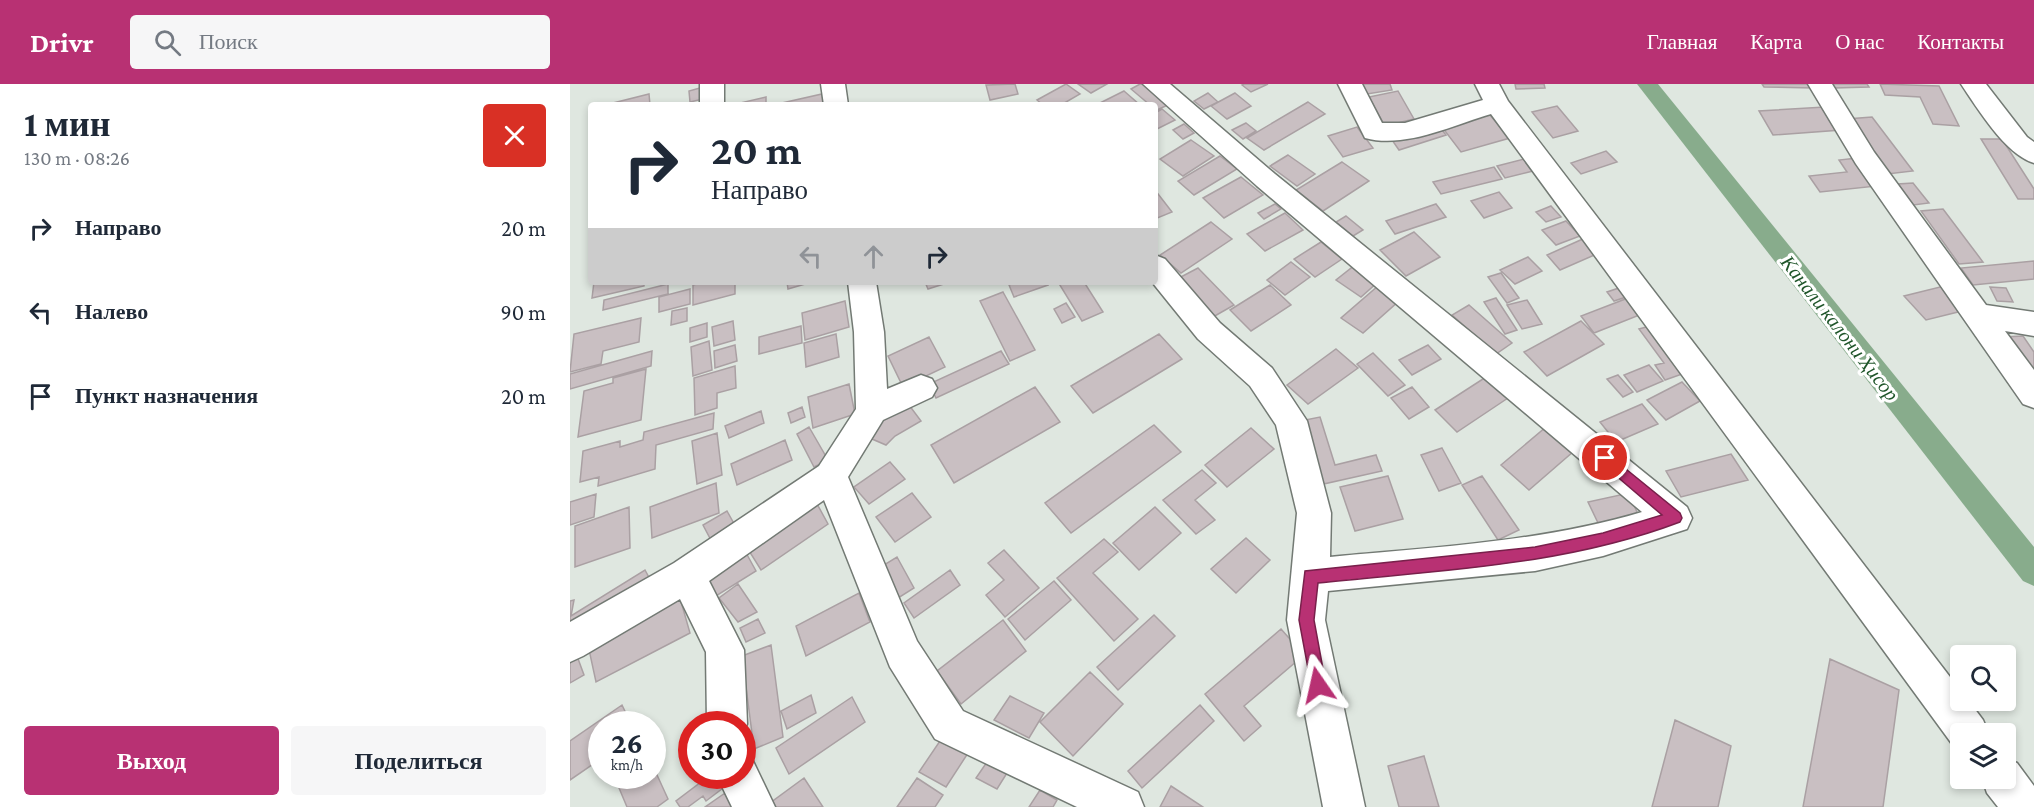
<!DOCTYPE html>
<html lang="ru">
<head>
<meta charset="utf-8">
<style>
  body { margin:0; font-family:"Crimson Pro",serif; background:#f6f6f7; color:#1f2937; height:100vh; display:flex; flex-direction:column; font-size:22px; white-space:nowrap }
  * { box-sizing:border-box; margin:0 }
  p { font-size:20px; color:#747a83 }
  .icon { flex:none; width:33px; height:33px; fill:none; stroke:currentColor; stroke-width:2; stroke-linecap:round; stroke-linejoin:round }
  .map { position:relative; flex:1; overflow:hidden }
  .details { display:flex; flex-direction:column; background:#fff; width:570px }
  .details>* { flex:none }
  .banner { position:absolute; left:18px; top:18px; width:570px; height:183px; border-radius:6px; box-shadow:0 3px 9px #0003; background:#fff; color:#1f2937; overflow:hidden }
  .buttons { position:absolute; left:1380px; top:561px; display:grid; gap:12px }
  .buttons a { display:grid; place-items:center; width:66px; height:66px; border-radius:6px; background:#fff; box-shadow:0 3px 9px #0003; font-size:30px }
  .speed { position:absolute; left:18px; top:627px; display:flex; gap:12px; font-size:30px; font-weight:700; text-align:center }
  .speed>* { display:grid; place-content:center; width:78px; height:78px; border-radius:50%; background:#fff; box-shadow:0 3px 9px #0003; line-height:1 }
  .speed small { font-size:15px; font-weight:400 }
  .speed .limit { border:9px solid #d22; background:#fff; color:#111 }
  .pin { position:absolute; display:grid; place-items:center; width:51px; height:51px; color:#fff; margin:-26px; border:3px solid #fff; border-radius:50%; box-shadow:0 2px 6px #0007 }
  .me { position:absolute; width:66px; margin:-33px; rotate:349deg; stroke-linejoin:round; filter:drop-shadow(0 0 4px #0008) }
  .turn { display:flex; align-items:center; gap:21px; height:126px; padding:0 24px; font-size:27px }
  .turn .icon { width:78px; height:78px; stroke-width:2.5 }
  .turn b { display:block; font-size:42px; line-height:51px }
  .lanes { display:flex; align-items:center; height:57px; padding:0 24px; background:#0003; justify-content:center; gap:30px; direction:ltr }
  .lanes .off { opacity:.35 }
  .round { display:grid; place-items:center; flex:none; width:63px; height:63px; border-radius:6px; background:#f6f6f7 }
  .head { display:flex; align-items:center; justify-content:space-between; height:102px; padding:0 24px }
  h1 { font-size:36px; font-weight:700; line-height:45px }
  .cta { display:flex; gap:12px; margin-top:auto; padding:12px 24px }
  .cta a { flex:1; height:69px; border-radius:6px; background:#b83173; color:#fff; font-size:24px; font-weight:700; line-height:69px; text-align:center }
  .cta a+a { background:#f6f6f7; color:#1f2937 }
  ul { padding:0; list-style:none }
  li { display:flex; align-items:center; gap:18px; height:84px; padding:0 24px }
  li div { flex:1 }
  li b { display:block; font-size:22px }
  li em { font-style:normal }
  header { display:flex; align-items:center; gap:36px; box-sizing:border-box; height:84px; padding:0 30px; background:#b83173; color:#fff }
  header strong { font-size:28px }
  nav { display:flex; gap:33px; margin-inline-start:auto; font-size:21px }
  .search { width:420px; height:54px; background:#f6f6f7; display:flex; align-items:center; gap:15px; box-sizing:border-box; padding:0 21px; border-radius:6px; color:#747a83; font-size:22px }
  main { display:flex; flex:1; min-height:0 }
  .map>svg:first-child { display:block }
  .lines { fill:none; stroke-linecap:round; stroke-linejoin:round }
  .canal { fill:#88ac8c; fill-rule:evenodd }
  .building { fill:#c9bfc2; stroke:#aaa0a3; stroke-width:1.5 }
  .minor-casing { stroke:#737a74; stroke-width:3 }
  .minor { fill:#fff; fill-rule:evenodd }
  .route { fill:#b83173; stroke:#78204b; stroke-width:1.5 }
  .labels { text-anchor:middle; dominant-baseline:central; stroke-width:6; stroke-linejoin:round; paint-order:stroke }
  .water-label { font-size:20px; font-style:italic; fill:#20562b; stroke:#fff }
</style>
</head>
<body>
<header>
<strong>Drivr</strong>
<div class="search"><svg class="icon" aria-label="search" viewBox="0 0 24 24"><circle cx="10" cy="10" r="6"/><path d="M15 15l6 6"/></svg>Поиск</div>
<nav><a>Главная</a><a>Карта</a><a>О нас</a><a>Контакты</a></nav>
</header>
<main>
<section class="details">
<div class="head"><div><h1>1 мин</h1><p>130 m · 08:26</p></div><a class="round" style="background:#d93025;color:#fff"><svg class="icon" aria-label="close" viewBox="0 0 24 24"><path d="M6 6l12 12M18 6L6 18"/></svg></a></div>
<ul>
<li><svg class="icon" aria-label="right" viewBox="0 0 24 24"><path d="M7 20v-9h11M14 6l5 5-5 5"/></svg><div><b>Направо</b></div><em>20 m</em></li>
<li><svg class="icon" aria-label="left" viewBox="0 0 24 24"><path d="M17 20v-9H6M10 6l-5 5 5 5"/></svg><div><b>Налево</b></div><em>90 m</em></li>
<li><svg class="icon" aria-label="arrive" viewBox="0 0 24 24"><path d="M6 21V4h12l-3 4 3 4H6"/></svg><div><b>Пункт назначения</b></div><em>20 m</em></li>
</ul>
<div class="cta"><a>Выход</a><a>Поделиться</a></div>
</section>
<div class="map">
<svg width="1464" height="723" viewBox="0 0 1464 723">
  <rect width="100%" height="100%" fill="#dfe7e0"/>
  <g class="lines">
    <path class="canal" d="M1067 0H1088L1464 463V502L1453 497Z"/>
  </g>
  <path class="building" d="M445 0 448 10 420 16 416 1Z
    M496 0 510 10 491 21H473L467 16Z
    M508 0H537L521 9Z
    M570 0H579L602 19 587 26 585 21H580L561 5Z
    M674 0H698L681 8 672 1Z
    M792 0H820L822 6 797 10Z
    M945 0H974L975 4 946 5Z
    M1192 0H1241L1243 4 1194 3Z
    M1261 0H1297L1299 3 1264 4Z
    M1310 0 1369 2 1389 42 1363 40 1350 13 1315 11Z
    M137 2V14L120 18 119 7Z
    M554 7 570 21 528 20Z
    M828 7 844 35 815 42 799 13Z
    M638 9 648 18 634 25 624 17Z
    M665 9 681 22 657 35 641 22Z
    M79 10 80 21H35Z
    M252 10 254 21H203Z
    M196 13V21H170V19Z
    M738 18 755 30 694 66 677 54Z
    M987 22 1008 47 983 54 962 28Z
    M1255 23 1271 46 1203 51 1189 27Z
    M592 25 605 36 585 46V29Z
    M919 30 940 54 891 68 872 43Z
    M1302 33 1343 87 1317 90 1277 35Z
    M676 39 686 47 673 55 662 46Z
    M614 40 624 49 613 55 603 46Z
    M869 42 876 51 829 66 822 56Z
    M787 43 803 64 773 73 758 52Z
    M1411 55H1432L1464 105V115H1448Z
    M621 56 644 72 613 92 590 75Z
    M1036 67 1047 78 1011 90 1001 79Z
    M718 71 745 90 727 102 700 82Z
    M650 72 667 85 624 111 608 97Z
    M1287 74 1307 102 1250 108 1239 92 1277 88 1269 76Z
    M954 75 963 87 935 94 927 82Z
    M772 78 799 97 753 127 726 106Z
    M924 83 932 95 871 110 863 98Z
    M671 93 693 111 654 134 633 114Z
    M1343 99 1359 119 1343 121 1328 100Z
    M585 106 602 128 585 135Z
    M929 108 942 124 914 134 901 117Z
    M705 120 711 125 694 135 688 129Z
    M866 120 876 133 825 150 816 137Z
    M981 122 991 133 976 138 966 128Z
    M1373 125 1413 178 1389 180 1351 127Z
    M715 129 733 146 695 167 677 150Z
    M776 132 793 146 783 152 766 138Z
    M996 137 1010 152 986 161 972 146Z
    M641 138 662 155 611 189 590 171Z
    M844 148 870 173 836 192 810 166Z
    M1015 154 1029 169 990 186 977 171Z
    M751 158 772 175 745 193 724 175Z
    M958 173 972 187 945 200 930 186Z
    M1464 177V195L1403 201 1391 184Z
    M721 178 740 193 715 211 697 196Z
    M785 181 809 197 791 213 766 196Z
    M628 184 664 221 643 233 607 195Z
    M931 189 949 214 937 219 918 193Z
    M24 198H74V202L22 214Z
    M134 198H165V210L123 221V201Z
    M217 198H242L218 205Z
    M355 198H380L358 205Z
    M447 198H476L478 201 444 213 439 201Z
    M488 198H514L533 228 512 237Z
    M98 200V210L33 226 34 216Z
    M700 201 721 221 681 247 660 226Z
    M808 202 830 216 793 249 771 234Z
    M1374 202 1396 226 1356 236 1334 212Z
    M1052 203 1059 212 1044 217 1037 208Z
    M1420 203 1436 204 1443 218 1427 217Z
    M120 205V220L89 228V213Z
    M433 208 465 266 440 277 410 217Z
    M926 214 947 246 935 250 914 218Z
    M1058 214 1072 230 1024 249 1011 232Z
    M957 216 972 240 952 245 937 221Z
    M275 217 279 243 235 256 232 229Z
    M496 219 505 233 492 239 484 225Z
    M899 221 942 259 926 270 882 231Z
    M117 224V237L101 241 102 227Z
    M71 234 69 258 33 267 31 280 0 288 4 250Z
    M163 237 165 256 144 262 142 243Z
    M1011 237 1034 260 977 292 954 268Z
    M137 239V253L120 258V244Z
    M1083 241 1118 288 1095 296 1085 281 1094 279 1069 245Z
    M231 242 232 259 189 270V253Z
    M266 250 269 273 236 283 234 259Z
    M589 250 612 275 523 329 501 302Z
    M1453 252 1464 268V296L1434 253Z
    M359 253 375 283 333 303 318 272Z
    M139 257 142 286 123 292 121 263Z
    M165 261 167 277 145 284 144 267Z
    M858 261 871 275 842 291 829 276Z
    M766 265 788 284 738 320 717 301Z
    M82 267 81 282 0 305V290Z
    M431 267 439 280 366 314 359 300Z
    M803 269 835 301 818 312 787 280Z
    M1079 281 1093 297 1067 308 1054 291Z
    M165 282 166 304 147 309V324L125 331 124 294Z
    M76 285 71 336 8 353 14 307 43 299V294Z
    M1048 291 1063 308 1053 313 1037 295Z
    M916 293 938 314 887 348 865 326Z
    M1112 298 1130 317 1096 336 1077 316Z
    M279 300 285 330 243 344 238 313Z
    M465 303 490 338 384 399 361 361Z
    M842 303 859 323 839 335 821 314Z
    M1072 320 1088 340 1046 358 1030 338Z
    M339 321 351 337 325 352 316 361 302 355 310 335Z
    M232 323 235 333 221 339 218 329Z
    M191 327 194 339 159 354 155 342Z
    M144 329 143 345 86 361 85 385 28 402 29 393 10 398 13 367 50 357V363L73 356 74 348Z
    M750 333 765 381 806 371 812 387 749 401 730 337Z
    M584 341 611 368 501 449 475 419Z
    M239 343 258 376 244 383 227 350Z
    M976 343 1004 367 959 406 931 381Z
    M681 344 704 365 657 403 635 381Z
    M147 349 152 391 127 400 122 357Z
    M215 356 222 376 167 401 161 380Z
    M872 364 891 399 869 407 851 371Z
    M1161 370 1178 396 1111 413 1096 387Z
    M320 378 335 395 299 420 284 403Z
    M632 386 646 399 625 416 645 436 626 450 593 416Z
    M818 392 833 435 785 447 770 403Z
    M912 392 949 446 928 456 892 401Z
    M146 399 149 429 82 454 80 423Z
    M342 409 361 433 325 458 306 433Z
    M1059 409 1069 433 1029 441 1018 418Z
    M26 410 24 433 0 441V418Z
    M246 418 258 440 191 486 176 462Z
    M59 423 60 464 5 483V442Z
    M585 423 611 449 569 486 543 459Z
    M157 427 167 445 143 460 133 441Z
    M676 454 700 476 666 509 641 485Z
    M534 455 548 468 523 489 568 535 544 557 487 494Z
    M434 466 469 504 435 533 416 511 434 496 418 479Z
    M175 467 186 487 146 512 137 494Z
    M327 473 344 504 325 516 309 484Z
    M75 486 82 499 0 548V517L4 516 1 532Z
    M380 486 390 501 344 534 334 519Z
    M484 497 501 516 455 556 438 535Z
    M168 500 187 528 168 538 149 514Z
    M289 509 300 538 236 572 226 542Z
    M110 514 120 549 26 598 18 561Z
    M584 531 605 552 548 606 527 583Z
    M188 535 195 549 176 558 170 544Z
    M433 536 456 567 391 620 367 587Z
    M711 545 734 571 674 622 691 642 674 657 635 610Z
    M201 561 213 653 184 665 172 572Z
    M7 572 14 591 0 599V576Z
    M1260 575 1329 606 1313 723H1233Z
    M520 588 553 620 503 672 470 638Z
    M241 611 246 629 217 645 211 627Z
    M440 612 474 629 459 654 424 636Z
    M282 613 295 638 219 690 206 664Z
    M52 621 61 640H32V674L0 696V657Z
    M630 621 644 637 572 704 558 687Z
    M1105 636 1161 662 1148 723H1082Z
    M374 651 400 666 376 703 349 688Z
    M854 672 869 723H829L818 682Z
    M417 678 437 689 427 705 406 694Z
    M82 680 98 715 87 723H57L44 692H82Z
    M139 692H152L157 701 136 717 133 712 118 723H110L106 717Z
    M234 694 253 723H196V722Z
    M347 694 373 711 365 723H327Z
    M601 702 633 723H590Z
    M470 706 487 716 483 723H459Z
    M155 709 162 723H135Z"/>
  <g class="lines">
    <defs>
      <path id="minor" d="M130 0H154V21H130Z
        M251 0H275L278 21H254Z
        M573 0H600L705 90 1117 423 1122 434 1117 445 1033 472 965 487 758 507 755 536 795 723H753L717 536 727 429 706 341 680 302 628 255 582 198H585V171L595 175 650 239 702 284 737 337 761 429 760 473C865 463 971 458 1072 428L687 102Z
        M768 0H792L812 39H835L913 16 905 0H929L938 17 1390 606V616H1398L1413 636 1419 650H1390V667L1385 664 921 30C883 41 835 65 795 54Z
        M1238 0H1262L1304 68 1416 221 1464 228V252L1435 247 1464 286V324L1453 320 1286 80Z
        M1391 0H1416L1457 53 1464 58V79C1435 70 1408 25 1391 0Z
        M278 198H306L314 248 317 305 351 291 362 295 367 304 362 313 313 336 278 393 347 557 393 627 568 708 574 723H507L365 655 320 583 254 416 139 497 174 566 177 640 172 651V640H137L136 568 110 515 13 572 0 578V538L104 479 249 382 286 325 284 248Z
        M172 673 183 677 205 723H162L147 692H172Z
        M1436 675 1447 679 1464 702V723H1428L1417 709 1412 694H1436Z"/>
    </defs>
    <use href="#minor" class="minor-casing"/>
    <use href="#minor" class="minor"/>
  </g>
  <path class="route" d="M1035 368 1110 429 1112 434 1110 438C994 482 870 486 748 499L744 536 756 601 754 606 748 609 742 606 729 536 735 487 965 463 1033 449 1092 431 1030 378 1028 374 1030 370Z"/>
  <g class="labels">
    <g class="water-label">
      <text transform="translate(1270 244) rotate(52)">Канали калони Ҳисор</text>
    </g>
  </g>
</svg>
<div class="buttons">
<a><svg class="icon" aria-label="search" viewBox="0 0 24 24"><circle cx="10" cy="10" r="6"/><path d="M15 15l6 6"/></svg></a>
<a><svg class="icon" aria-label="layers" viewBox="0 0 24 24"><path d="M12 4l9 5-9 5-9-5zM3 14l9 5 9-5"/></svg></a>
</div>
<div class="speed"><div>26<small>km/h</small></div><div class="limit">30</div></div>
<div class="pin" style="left:1035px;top:374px;background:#d93025"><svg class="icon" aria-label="arrive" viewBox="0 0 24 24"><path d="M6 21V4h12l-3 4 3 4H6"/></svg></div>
<svg class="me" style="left:748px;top:601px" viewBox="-20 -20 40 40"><path d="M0-17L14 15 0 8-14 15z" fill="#b83173" stroke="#fff" stroke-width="4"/></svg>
<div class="banner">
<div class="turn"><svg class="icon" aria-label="right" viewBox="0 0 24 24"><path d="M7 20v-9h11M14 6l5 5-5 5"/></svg><div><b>20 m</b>Направо</div></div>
<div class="lanes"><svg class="icon off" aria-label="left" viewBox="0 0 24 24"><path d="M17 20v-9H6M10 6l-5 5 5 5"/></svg><svg class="icon off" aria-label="ahead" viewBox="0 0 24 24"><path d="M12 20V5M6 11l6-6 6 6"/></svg><svg class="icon" aria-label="right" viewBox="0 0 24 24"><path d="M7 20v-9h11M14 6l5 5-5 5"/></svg></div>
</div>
</div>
</main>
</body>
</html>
